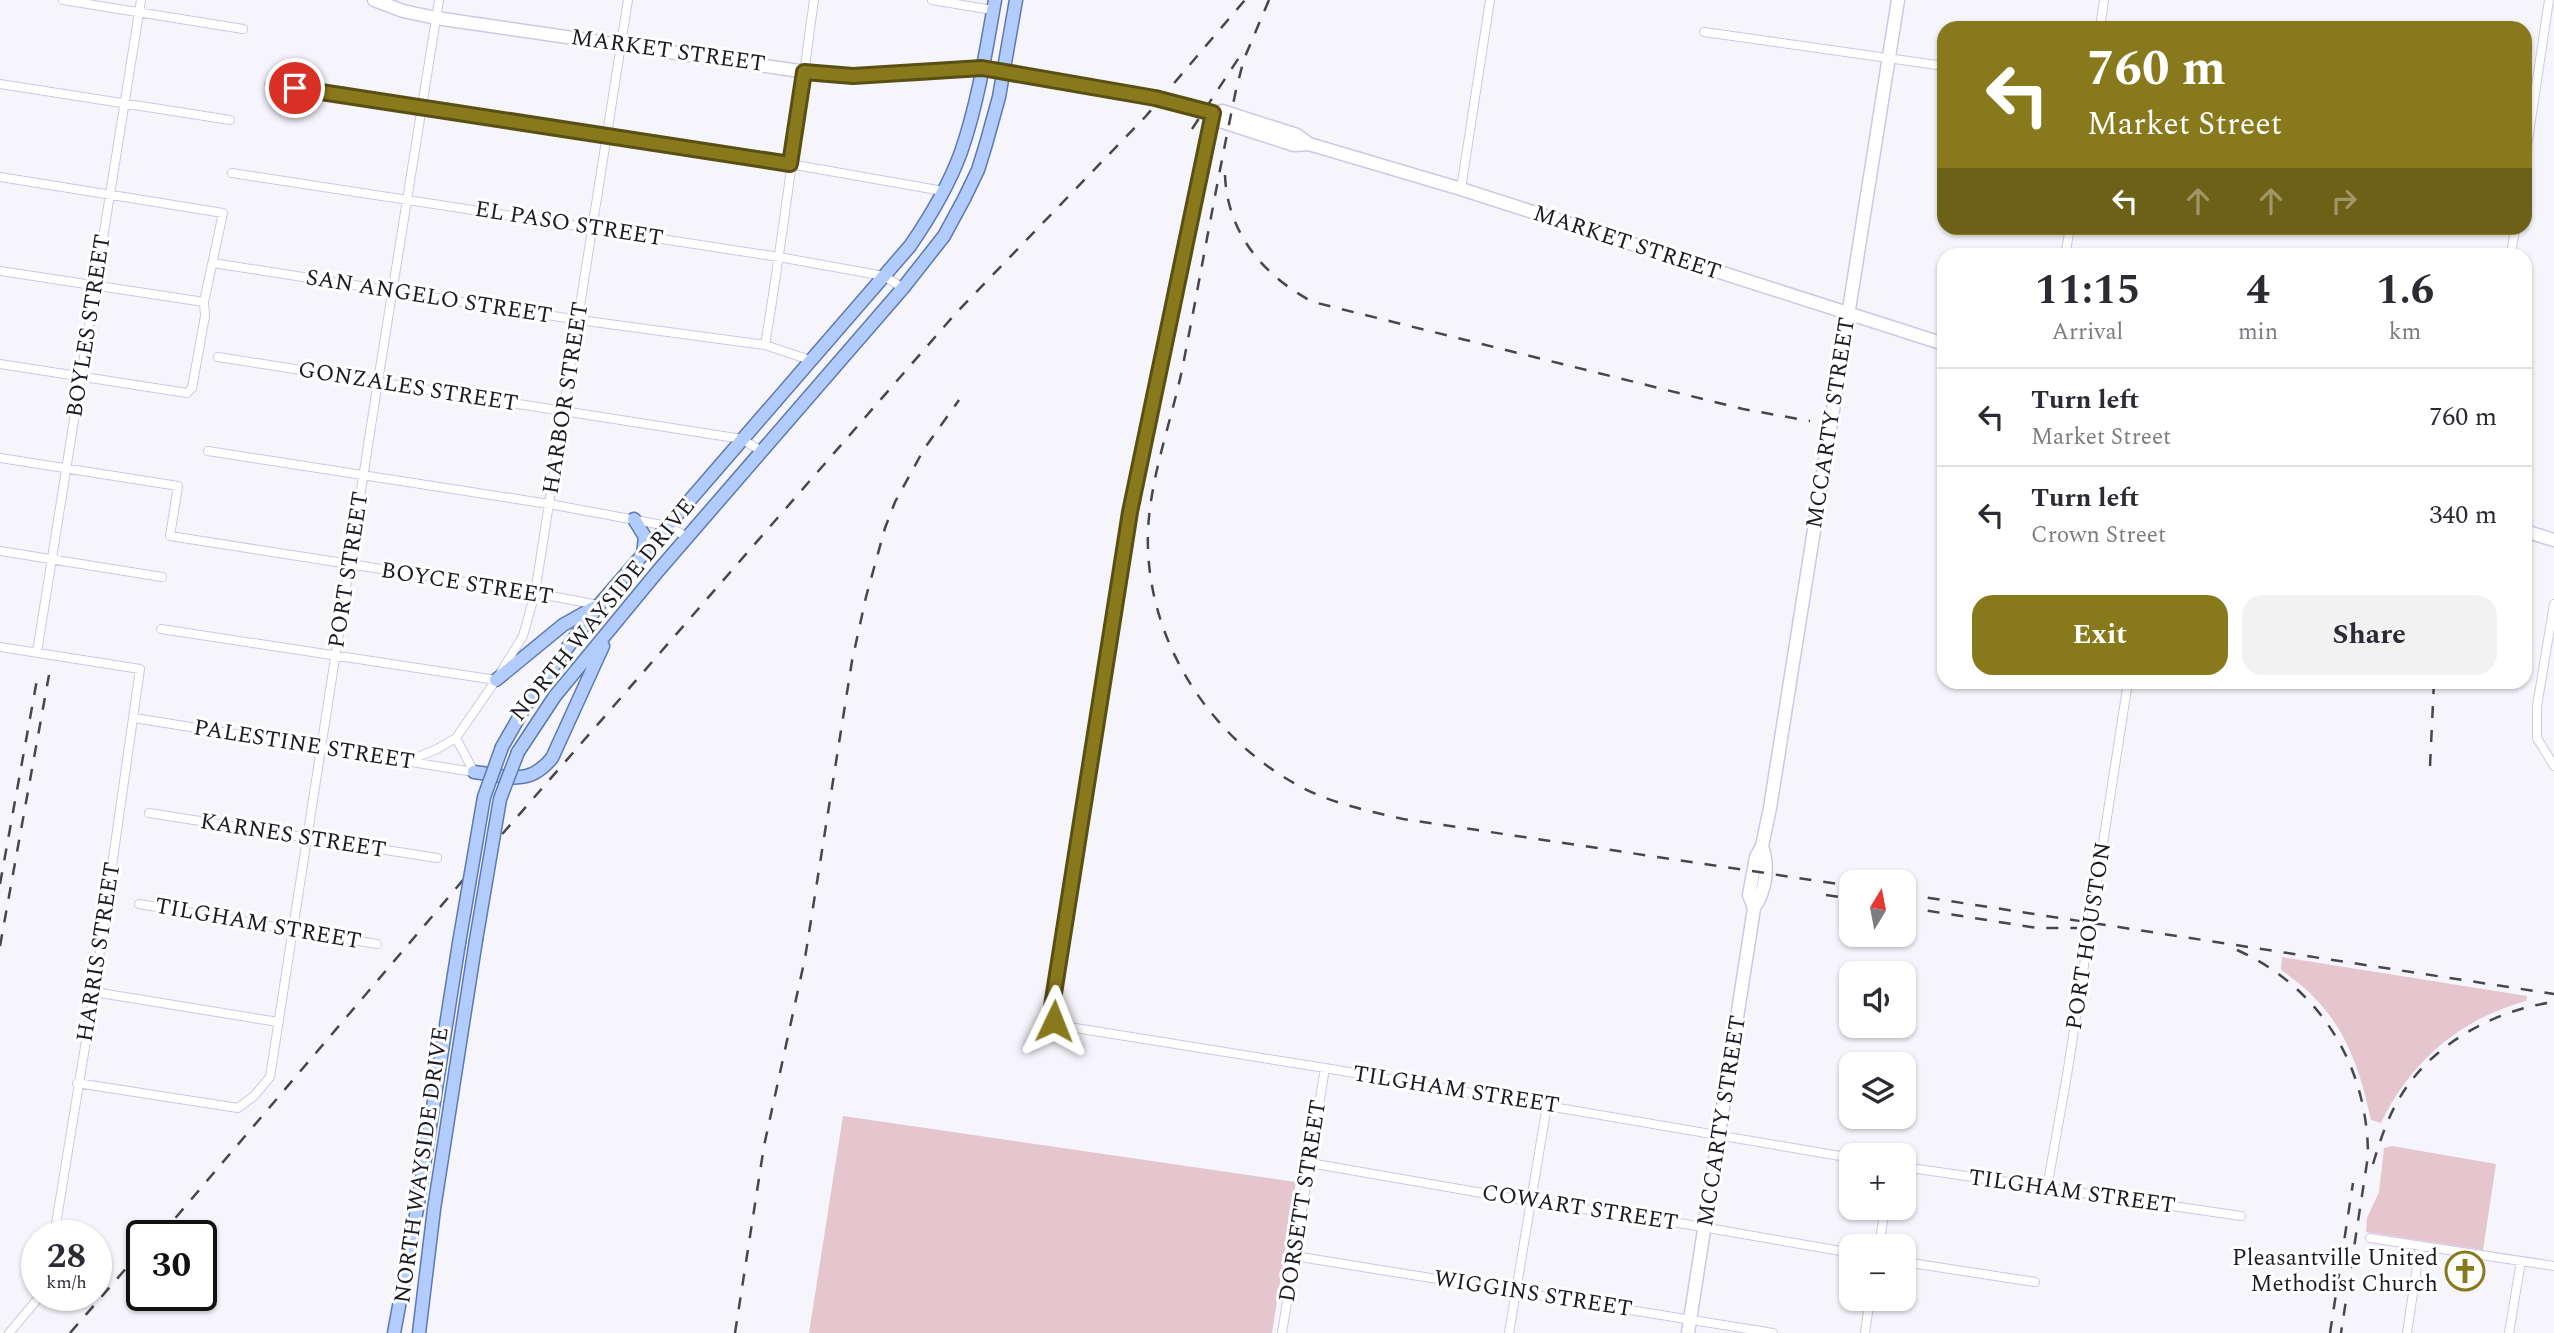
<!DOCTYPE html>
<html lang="en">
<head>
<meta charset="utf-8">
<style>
  body { margin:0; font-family:Spectral,serif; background:#f2f2f3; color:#2b2b33; height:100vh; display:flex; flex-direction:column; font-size:26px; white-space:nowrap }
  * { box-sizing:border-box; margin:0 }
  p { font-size:23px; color:#7c7c81 }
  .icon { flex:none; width:38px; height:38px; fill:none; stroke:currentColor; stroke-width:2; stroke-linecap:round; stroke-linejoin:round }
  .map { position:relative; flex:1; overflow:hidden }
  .drawer { position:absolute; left:1937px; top:248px; width:595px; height:441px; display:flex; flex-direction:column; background:#fff; border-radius:21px; box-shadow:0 2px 5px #0004 }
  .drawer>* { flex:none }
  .guide { position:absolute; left:1937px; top:21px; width:595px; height:214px; border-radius:21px; box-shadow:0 2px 5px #0004; background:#89791d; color:#fff; overflow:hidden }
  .needle { width:46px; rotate:10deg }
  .fabs { position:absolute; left:1839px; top:870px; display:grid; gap:14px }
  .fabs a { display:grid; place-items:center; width:77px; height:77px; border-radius:14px; background:#fff; box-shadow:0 2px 5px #0004; font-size:35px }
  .speed { position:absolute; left:21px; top:1220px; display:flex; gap:14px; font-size:35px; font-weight:700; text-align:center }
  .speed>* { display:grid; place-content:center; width:91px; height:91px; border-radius:50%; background:#fff; box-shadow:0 2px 5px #0004; line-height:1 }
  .speed small { font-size:18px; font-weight:400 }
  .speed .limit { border:4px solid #111; border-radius:10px; background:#fff; color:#111 }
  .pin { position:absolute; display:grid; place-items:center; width:60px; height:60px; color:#fff; margin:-30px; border:4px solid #fff; border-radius:50%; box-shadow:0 2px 7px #0007 }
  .me { position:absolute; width:77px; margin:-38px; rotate:2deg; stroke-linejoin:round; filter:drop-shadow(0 0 5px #0008) }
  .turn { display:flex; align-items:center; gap:24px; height:147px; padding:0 35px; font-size:32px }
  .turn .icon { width:91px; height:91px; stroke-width:2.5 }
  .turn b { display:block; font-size:49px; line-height:60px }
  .lanes { display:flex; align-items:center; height:66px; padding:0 35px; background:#0003; justify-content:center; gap:35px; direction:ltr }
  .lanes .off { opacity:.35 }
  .eta { display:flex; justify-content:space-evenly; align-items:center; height:119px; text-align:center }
  .eta b { font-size:42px; font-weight:700; line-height:49px }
  .primary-button { display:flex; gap:14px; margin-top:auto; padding:14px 35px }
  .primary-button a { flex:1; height:80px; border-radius:21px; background:#89791d; color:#fff; font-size:28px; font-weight:700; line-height:80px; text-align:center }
  .primary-button a+a { background:#f2f2f3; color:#2b2b33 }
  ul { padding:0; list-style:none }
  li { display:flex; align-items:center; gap:21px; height:98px; padding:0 35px; border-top:2px solid #e1e1e2 }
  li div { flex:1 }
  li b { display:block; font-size:26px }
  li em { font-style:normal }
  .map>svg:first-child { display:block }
  .green { fill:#e5c5ce }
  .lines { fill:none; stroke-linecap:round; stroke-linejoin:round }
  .street-casing { stroke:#cdc7e8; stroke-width:10 }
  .secondary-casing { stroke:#cdc7e8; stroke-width:15 }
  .primary-casing { stroke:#5c79b0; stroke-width:15 }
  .street { stroke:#fff; stroke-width:8 }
  .secondary { stroke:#fff; stroke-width:12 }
  .primary { stroke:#b2cdfd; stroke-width:12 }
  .rail { stroke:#474550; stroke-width:2.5; stroke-dasharray:12 12; stroke-linecap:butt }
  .primary-bridge-casing { stroke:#5c79b0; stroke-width:15; stroke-linecap:butt }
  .primary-bridge { stroke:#b2cdfd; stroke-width:12 }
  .route-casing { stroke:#594f13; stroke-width:18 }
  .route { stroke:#89791d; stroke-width:12 }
  .labels { text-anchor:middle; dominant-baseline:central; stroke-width:6; stroke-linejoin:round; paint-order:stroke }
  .street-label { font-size:23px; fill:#1d1a26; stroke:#fff }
  .poi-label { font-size:23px; fill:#1d1a26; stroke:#fff; text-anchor:end }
</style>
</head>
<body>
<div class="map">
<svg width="2554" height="1333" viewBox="0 0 2554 1333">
  <rect width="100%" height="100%" fill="#f6f5fb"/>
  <path class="green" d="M2282 957 2527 996 2526 1001C2460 1019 2410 1062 2381 1123L2371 1120C2357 1055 2338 1008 2281 970Z
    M843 1116 1296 1182 1272 1333H809Z
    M2392 1146 2496 1164 2483 1250 2366 1232 2367 1218 2379 1192 2384 1148Z"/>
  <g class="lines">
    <defs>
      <path id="street" d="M63 0 243 29
        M932 0 993 10
        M2100 28 2104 0
        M1704 32 1944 66
        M0 84 230 120
        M269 84 790 164 943 191
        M1213 113 1130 512 1052 1006 1054 1021 1069 1027 1325 1068 1852 1158
        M2525 160 2549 0
        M232 173 779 257 884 276 903 288
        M0 177 223 213 204 302 205 316 192 388 187 393 0 364
        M1461 189 1490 0
        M2065 256 2070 228
        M2511 256 2515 228
        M213 263 579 320 765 345 810 360
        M0 271 204 302
        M765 345C784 231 798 115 814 0
        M218 357 742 439 761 451
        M208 451 549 504 668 526 687 537
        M0 458 178 486 170 536 535 593 598 605
        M0 551 162 577
        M2554 604 2537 706V738L2554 766
        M161 629 496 680
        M0 647 140 669 94 992 54 1236
        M37 652 141 0
        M134 718 474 772
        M456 738 474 772
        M408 761 437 749 456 738 496 680 523 636 535 593 628 0
        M149 813 437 858
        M139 904 377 944
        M94 992 278 1022
        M77 1083 238 1108 254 1096 270 1077 378 381 439 0
        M1310 1163 1522 1200 1685 1224 1852 1253
        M1904 1167 2241 1216
        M2047 1188 2067 1075 2128 682
        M2370 1238 2554 1266
        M1879 1246 1885 1208
        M1294 1256 1773 1333
        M1904 1262 2035 1282
        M9 1333 41 1295
        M1282 1333 1325 1068
        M1509 1333 1547 1105
        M1865 1333 1870 1298
        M2407 1333 2420 1246
        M2509 1333 2521 1261"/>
      <path id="secondary" d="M374 0 403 11 436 18 827 75 915 74 982 68 1155 98 1213 113 1222 111 1297 135 1309 144 1461 189 1944 344
        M1213 113 1220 121 1294 145 1309 144
        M2525 531 2554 540
        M1754 908 1749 895 1756 857 1762 846 1770 808 1898 0
        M1688 1333 1754 908C1766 891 1769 866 1762 846"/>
      <path id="primary" d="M634 519 645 537 643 554
        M496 680 563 625 595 607
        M502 747 530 698 599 605 910 246C930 217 949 185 961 152 978 103 986 51 995 0
        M518 752 555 696 658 571 903 288 944 236 964 199 978 170 986 144 999 97 1016 0
        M474 772C508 776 528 787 552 758L603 646
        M394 1333 417 1209 459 943
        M419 1333 434 1209 476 940"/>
    </defs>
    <use href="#street" class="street-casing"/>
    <use href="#secondary" class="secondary-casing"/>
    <use href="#primary" class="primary-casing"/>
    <use href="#street" class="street"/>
    <use href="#secondary" class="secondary"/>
    <use href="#primary" class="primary"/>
    <path class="rail" d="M1269 0 1244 59 1236 90C1217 181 1201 273 1183 365 1172 420 1151 473 1148 530 1144 638 1209 739 1303 788 1334 804 1369 811 1403 819L1852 886
      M1192 129 1240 56
      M1225 175C1227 232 1263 276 1313 302L1743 409 1810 421
      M2430 766 2434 682
      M0 884 38 674
      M1904 894 2554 994
      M1826 895 1852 899
      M1904 907 2037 928H2077
      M0 946 49 675
      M2237 950C2320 987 2368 1066 2368 1156L2341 1333
      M2373 1164C2380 1141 2387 1119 2399 1099 2430 1045 2494 1010 2554 1002
      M160 1236 504 832 956 313 1146 116 1245 0
      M70 1333 142 1250
      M735 1333 764 1146 805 958 852 661 866 597 885 528 895 502 924 449 959 400
      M2330 1333 2353 1183"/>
    <defs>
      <path id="primary-bridge" d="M476 940 500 799 518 752
        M459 943 484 797 502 747"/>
    </defs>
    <use href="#primary-bridge" class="primary-bridge-casing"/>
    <use href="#primary-bridge" class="primary-bridge"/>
  </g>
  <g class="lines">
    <defs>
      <path id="route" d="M295 88 790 164 804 72 853 76 982 68 1155 98 1213 113 1130 512 1052 1006 1054 1021"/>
    </defs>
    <use href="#route" class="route-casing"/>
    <use href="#route" class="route"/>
  </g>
  <defs>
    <symbol id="church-ring" viewBox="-11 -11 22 22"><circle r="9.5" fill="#fff" stroke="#89791d" stroke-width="1.5"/><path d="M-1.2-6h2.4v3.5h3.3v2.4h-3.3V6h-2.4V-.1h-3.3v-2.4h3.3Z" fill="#89791d"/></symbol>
  </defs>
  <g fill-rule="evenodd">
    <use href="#church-ring" x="2443" y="1249" width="44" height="44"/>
  </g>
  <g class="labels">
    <g class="street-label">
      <text transform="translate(668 51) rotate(8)">MARKET STREET</text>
      <text transform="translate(569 224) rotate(9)">EL PASO STREET</text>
      <text transform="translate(1627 243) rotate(18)">MARKET STREET</text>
      <text transform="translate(429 297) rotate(9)">SAN ANGELO STREET</text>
      <text transform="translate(89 326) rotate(-81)">BOYLES STREET</text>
      <text transform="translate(408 387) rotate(9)">GONZALES STREET</text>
      <text transform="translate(566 398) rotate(-81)">HARBOR STREET</text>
      <text transform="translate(1831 423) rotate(-81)">MCCARTY STREET</text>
      <text transform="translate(349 570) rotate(-81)">PORT STREET</text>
      <text transform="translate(467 584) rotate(9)">BOYCE STREET</text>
      <text transform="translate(603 610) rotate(-51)">NORTH WAYSIDE DRIVE</text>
      <text transform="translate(304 745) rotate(9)">PALESTINE STREET</text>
      <text transform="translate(293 836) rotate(9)">KARNES STREET</text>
      <text transform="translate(258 924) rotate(10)">TILGHAM STREET</text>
      <text transform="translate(2089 936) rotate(-81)">PORT HOUSTON</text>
      <text transform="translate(99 952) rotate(-81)">HARRIS STREET</text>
      <text transform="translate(1456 1090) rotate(9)">TILGHAM STREET</text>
      <text transform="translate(1722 1121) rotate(-81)">MCCARTY STREET</text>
      <text transform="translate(422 1165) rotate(-82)">NORTH WAYSIDE DRIVE</text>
      <text transform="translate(2072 1192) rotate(8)">TILGHAM STREET</text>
      <text transform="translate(1303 1201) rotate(-81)">DORSETT STREET</text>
      <text transform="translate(1580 1208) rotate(9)">COWART STREET</text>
      <text transform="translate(1533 1294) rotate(9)">WIGGINS STREET</text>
    </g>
    <g class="poi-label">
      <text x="2438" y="1258">Pleasantville United<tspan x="2438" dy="26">Methodist Church</tspan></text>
    </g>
  </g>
</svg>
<div class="fabs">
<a><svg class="needle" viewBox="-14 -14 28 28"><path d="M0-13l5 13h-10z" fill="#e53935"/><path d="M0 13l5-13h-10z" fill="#7c7c81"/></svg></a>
<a><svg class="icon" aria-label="sound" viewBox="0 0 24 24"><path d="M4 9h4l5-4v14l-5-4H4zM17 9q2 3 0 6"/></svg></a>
<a><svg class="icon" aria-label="layers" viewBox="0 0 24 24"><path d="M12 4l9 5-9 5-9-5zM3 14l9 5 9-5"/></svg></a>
<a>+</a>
<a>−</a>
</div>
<div class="speed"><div>28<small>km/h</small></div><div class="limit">30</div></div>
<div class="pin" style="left:295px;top:88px;background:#d93025"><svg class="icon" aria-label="arrive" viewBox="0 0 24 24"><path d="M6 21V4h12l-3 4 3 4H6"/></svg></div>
<svg class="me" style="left:1054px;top:1021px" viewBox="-20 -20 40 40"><path d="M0-17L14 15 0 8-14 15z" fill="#89791d" stroke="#fff" stroke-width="4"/></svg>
<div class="guide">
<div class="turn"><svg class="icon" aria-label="left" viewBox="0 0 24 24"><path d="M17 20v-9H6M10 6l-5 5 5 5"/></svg><div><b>760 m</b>Market Street</div></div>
<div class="lanes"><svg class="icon" aria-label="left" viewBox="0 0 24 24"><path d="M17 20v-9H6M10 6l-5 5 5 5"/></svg><svg class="icon off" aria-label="ahead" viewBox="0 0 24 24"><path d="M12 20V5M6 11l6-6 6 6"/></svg><svg class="icon off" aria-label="ahead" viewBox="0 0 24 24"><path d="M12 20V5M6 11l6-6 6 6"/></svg><svg class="icon off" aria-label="right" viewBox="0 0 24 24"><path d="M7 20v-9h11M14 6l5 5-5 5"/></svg></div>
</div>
<section class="drawer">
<div class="eta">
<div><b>11:15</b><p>Arrival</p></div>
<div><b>4</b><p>min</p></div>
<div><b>1.6</b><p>km</p></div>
</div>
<ul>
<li><svg class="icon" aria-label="left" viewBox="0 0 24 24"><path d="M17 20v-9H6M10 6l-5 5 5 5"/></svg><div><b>Turn left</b><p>Market Street</p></div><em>760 m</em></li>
<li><svg class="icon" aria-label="left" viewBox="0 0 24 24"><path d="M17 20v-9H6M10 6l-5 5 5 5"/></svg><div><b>Turn left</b><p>Crown Street</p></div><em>340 m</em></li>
</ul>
<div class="primary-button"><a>Exit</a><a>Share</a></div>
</section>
</div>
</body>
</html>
